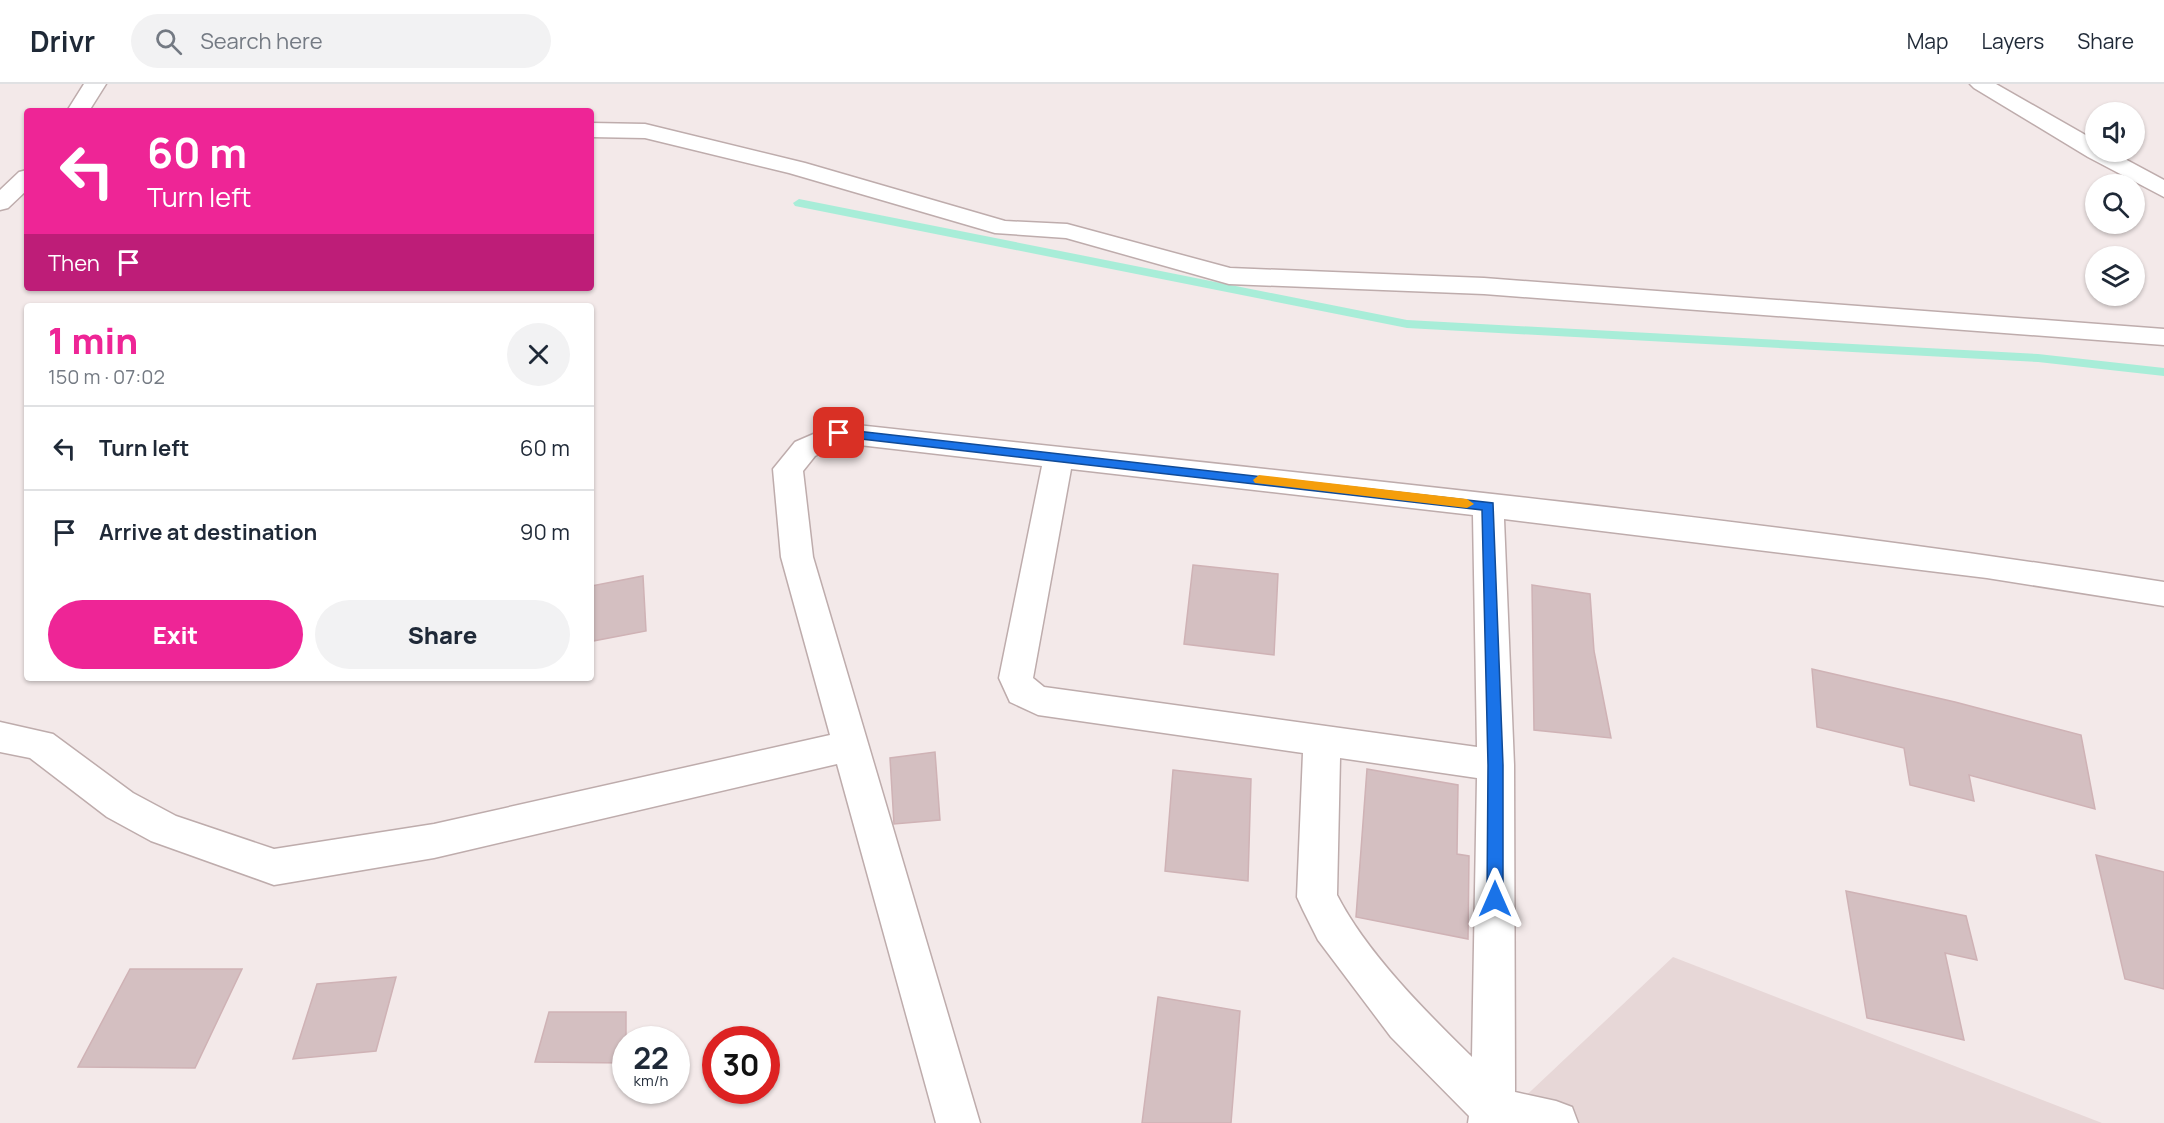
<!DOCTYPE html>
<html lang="en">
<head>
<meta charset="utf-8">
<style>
  body { margin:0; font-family:Manrope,sans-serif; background:#f2f2f3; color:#1f2937; height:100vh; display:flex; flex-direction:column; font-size:22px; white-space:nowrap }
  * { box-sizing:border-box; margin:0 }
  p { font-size:20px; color:#747a83 }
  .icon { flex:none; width:33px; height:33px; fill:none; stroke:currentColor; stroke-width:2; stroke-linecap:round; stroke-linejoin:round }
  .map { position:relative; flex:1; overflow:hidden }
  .side { position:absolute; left:24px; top:219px; width:570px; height:378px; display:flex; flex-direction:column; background:#fff; border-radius:6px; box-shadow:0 2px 4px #0004 }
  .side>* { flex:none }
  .hud { position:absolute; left:24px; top:24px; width:570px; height:183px; border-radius:6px; box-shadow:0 2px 4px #0004; background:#ee2596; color:#fff; overflow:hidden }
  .buttons { position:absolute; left:2085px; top:18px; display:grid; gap:12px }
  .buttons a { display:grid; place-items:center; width:60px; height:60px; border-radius:50%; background:#fff; box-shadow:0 2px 4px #0004; font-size:30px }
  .speed { position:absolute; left:612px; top:942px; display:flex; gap:12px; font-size:30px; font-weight:700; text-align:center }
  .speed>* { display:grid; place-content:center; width:78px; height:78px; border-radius:50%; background:#fff; box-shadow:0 2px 4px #0004; line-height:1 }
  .speed small { font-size:15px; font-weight:400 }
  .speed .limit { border:9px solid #d22; background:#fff; color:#111 }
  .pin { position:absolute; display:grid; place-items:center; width:51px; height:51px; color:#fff; margin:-26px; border-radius:12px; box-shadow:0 3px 9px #0006 }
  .me { position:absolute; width:66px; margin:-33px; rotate:0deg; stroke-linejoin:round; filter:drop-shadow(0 0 4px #0008) }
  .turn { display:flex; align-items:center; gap:21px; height:126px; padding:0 24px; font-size:27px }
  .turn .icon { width:78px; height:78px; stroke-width:2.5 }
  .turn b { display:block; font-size:42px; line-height:51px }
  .then { display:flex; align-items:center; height:57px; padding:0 24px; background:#0003; gap:12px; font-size:22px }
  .round { display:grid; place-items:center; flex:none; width:63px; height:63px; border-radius:32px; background:#f2f2f3 }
  .summary { display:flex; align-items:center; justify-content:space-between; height:102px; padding:0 24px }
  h1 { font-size:36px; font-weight:800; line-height:45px; color:#ee2596 }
  .cta { display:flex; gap:12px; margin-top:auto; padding:12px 24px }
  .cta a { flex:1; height:69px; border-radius:36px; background:#ee2596; color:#fff; font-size:24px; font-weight:800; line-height:69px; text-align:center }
  .cta a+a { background:#f2f2f3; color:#1f2937 }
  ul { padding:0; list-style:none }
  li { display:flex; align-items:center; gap:18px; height:84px; padding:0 24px; border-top:2px solid #e0e1e3 }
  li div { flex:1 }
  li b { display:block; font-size:22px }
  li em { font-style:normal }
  header { display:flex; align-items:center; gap:36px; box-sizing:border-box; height:84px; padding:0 30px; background:#fff; border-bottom:2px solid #e0e1e3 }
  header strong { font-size:28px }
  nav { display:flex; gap:33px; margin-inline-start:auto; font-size:21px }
  .search { width:420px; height:54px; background:#f2f2f3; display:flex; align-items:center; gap:15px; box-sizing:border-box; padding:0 21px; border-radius:33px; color:#747a83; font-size:22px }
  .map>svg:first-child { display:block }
  .residential { fill:#e7d7d7 }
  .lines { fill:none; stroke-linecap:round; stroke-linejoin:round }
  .stream { fill:#a8edd8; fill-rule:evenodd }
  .building { fill:#d4bfc1; stroke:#cfb2b5; stroke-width:1.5 }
  .minor-casing { stroke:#beacac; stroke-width:3 }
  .minor { fill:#fff; fill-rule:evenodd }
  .route { fill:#1a73e8; stroke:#114b97; stroke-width:1.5 }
  .slow { fill:#f59e0b }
</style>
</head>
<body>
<header>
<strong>Drivr</strong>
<div class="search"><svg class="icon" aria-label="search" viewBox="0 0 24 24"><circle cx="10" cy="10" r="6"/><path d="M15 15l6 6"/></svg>Search here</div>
<nav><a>Map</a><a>Layers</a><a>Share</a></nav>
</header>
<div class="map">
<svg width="2164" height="1039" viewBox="0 0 2164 1039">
  <rect width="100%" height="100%" fill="#f3e9e9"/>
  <path class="residential" d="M1673 873 2102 1039H1497Z"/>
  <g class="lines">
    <path class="stream" d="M799 115 1407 236 2038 270 2164 284V292L2038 278 1407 244 795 122 793 119Z"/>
  </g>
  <path class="building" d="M1193 481 1278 490 1274 571 1184 560Z
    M643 492 646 547 593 557 591 502Z
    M1532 501 1590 510 1594 567 1611 654 1534 646Z
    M1812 585 1955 618 2081 651 2095 725 1969 691 1974 717 1910 701 1904 664 1817 643Z
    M935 668 940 736 894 740 890 674Z
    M1367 685 1458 701 1457 770 1469 772 1468 855 1356 833Z
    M1173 686 1251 695 1248 797 1165 787Z
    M2096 771 2164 788V905L2125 895Z
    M1846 807 1966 832 1977 876 1945 869 1964 956 1867 934Z
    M130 885H242L195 984 78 983Z
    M396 893 376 967 293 975 317 900Z
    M1158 913 1240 927 1231 1039H1142Z
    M549 928H626V979L535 978Z"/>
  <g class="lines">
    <defs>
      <path id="minor" d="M84 0H106L89 27H67Z
        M1970 0H1996L2096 57V68H2112L2164 96V113L2088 73 1974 4Z
        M591 39 645 40 805 79 1005 137 1067 140 1230 184 1484 194 2164 245V261L1484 210 1229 200 1066 154 995 149 789 89 645 54 591 53Z
        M27 86V106L8 124 0 126V106L19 88Z
        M839 339C1280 388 1725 429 2164 498V522L1987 494 1504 435 1514 681 1515 1008 1556 1017 1572 1023 1578 1039H1468L1469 1032 1391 953 1318 856 1303 826 1297 813 1303 669 1038 631 1010 618 999 594 1042 382 842 359 815 372 803 387 813 473 980 1039H936L837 680 434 774 274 801 151 757 107 733 30 674 0 668V638L53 650 133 709 176 732 274 765 434 740 830 651 781 473 773 385 795 358ZM1071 385 1473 431 1477 663 1044 603 1033 594ZM1340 674 1477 694 1472 973C1426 928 1366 868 1337 811Z"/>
    </defs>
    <use href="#minor" class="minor-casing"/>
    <use href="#minor" class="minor"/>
  </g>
  <path class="route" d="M839 345 1493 419 1503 681V815L1501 821 1495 823 1489 821 1487 815 1488 681 1482 426 835 352 833 349Z"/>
  <path class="slow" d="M1259 391 1467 415 1474 420 1467 424 1255 399 1253 396Z"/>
</svg>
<div class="buttons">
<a><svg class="icon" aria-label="sound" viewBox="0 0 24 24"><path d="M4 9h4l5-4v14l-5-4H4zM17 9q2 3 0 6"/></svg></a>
<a><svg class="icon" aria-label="search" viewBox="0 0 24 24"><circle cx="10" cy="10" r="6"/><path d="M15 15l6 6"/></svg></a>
<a><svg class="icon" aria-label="layers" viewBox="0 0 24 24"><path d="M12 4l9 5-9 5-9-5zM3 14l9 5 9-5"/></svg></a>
</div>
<div class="speed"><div>22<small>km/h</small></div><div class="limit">30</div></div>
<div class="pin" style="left:839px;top:349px;background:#d93025"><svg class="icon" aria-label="arrive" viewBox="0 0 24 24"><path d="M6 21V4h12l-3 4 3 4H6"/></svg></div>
<svg class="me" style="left:1495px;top:815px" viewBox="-20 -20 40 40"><path d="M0-17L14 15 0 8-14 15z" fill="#1a73e8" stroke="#fff" stroke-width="4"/></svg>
<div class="hud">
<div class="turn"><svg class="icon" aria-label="left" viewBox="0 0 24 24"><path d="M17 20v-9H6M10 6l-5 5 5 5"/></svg><div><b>60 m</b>Turn left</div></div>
<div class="then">Then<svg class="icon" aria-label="arrive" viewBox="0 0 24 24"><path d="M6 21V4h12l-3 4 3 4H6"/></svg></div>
</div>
<section class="side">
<div class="summary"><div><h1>1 min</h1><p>150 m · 07:02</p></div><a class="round"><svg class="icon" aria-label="close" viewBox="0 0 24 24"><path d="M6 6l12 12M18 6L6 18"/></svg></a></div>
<ul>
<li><svg class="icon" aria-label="left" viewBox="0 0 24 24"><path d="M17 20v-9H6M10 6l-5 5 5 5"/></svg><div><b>Turn left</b></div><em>60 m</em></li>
<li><svg class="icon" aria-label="arrive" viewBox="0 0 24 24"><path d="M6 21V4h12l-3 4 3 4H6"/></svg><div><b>Arrive at destination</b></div><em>90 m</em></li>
</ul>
<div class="cta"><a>Exit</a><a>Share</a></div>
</section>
</div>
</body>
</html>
